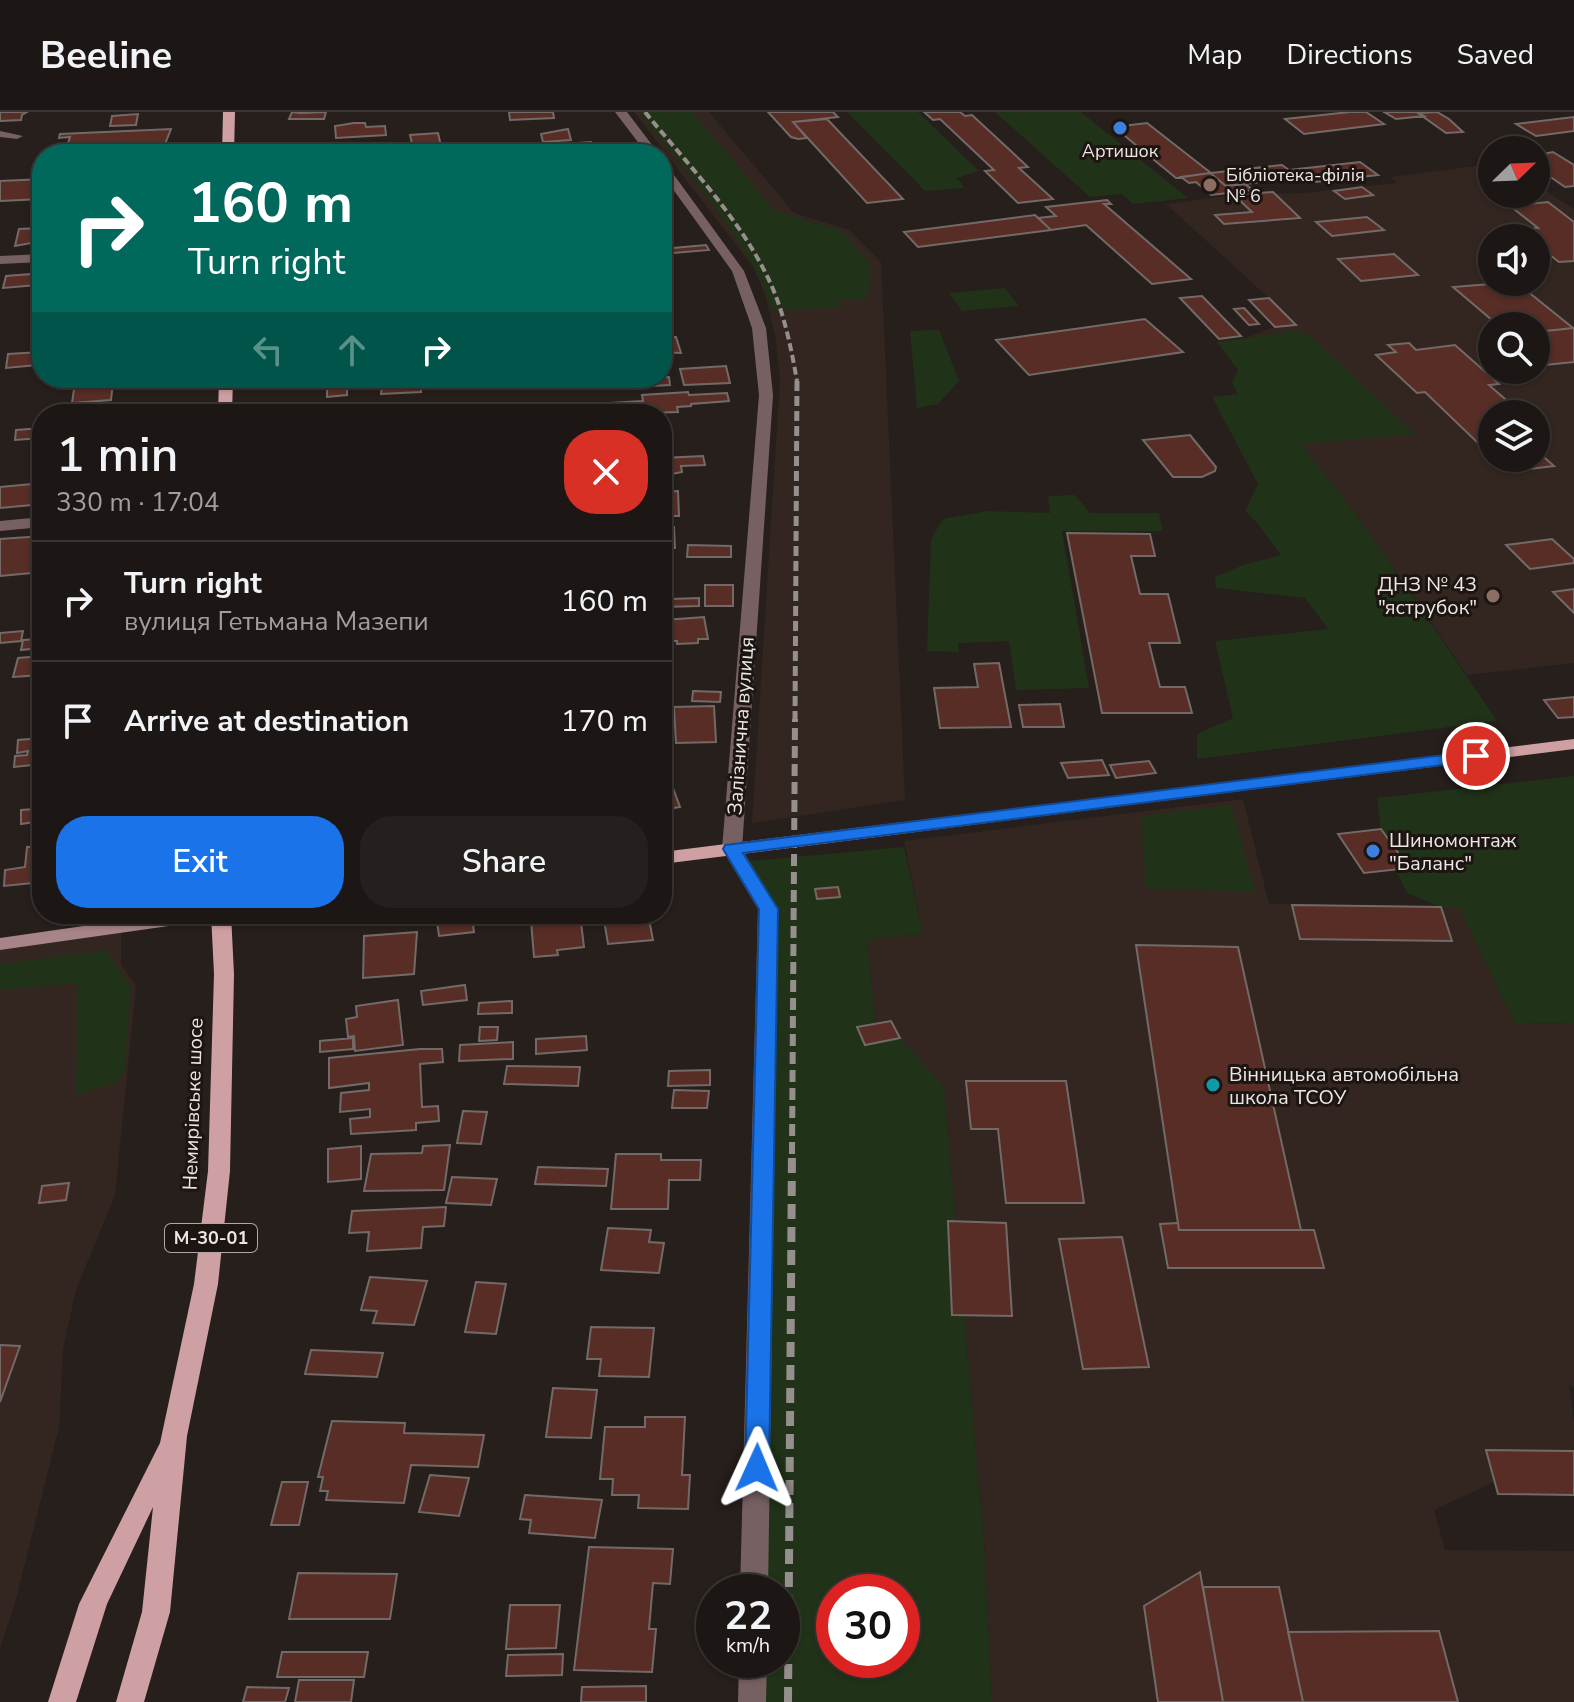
<!DOCTYPE html>
<html lang="en">
<head>
<meta charset="utf-8">
<style>
  body { margin:0; font-family:"Nunito Sans",sans-serif; background:#25201e; color:#f1f3f6; height:100vh; display:flex; flex-direction:column; font-size:30px; white-space:nowrap }
  * { box-sizing:border-box; margin:0 }
  p { font-size:26px; color:#a09fa0 }
  .icon { flex:none; width:44px; height:44px; fill:none; stroke:currentColor; stroke-width:2; stroke-linecap:round; stroke-linejoin:round }
  .map { position:relative; flex:1; overflow:hidden }
  .drawer { position:absolute; left:32px; top:292px; width:640px; height:520px; display:flex; flex-direction:column; background:#1c1715; border-radius:32px; box-shadow:0 2px 6px #0004,0 0 0 2px #3a3634 }
  .drawer>* { flex:none }
  .hud { position:absolute; left:32px; top:32px; width:640px; height:244px; border-radius:32px; box-shadow:0 2px 6px #0004,0 0 0 2px #3a3634; background:#00695c; color:#fff; overflow:hidden }
  .needle { width:52px; rotate:67deg }
  .controls { position:absolute; left:1478px; top:24px; display:grid; gap:16px }
  .controls a { display:grid; place-items:center; width:72px; height:72px; border-radius:50%; background:#1c1715; box-shadow:0 2px 6px #0004,0 0 0 2px #3a3634; font-size:40px }
  .speed { position:absolute; left:696px; top:1462px; display:flex; gap:16px; font-size:40px; font-weight:700; text-align:center }
  .speed>* { display:grid; place-content:center; width:104px; height:104px; border-radius:50%; background:#1c1715; box-shadow:0 2px 6px #0004,0 0 0 2px #3a3634; line-height:1 }
  .speed small { font-size:20px; font-weight:400 }
  .speed .limit { border:12px solid #d22; background:#fff; color:#111 }
  .pin { position:absolute; display:grid; place-items:center; width:68px; height:68px; color:#fff; margin:-34px; border:4px solid #fff; border-radius:50%; box-shadow:0 2px 8px #0007 }
  .me { position:absolute; width:88px; margin:-44px; rotate:1deg; stroke-linejoin:round; filter:drop-shadow(0 0 6px #0008) }
  .turn { display:flex; align-items:center; gap:28px; height:168px; padding:0 24px; font-size:36px }
  .turn .icon { width:104px; height:104px; stroke-width:2.5 }
  .turn b { display:block; font-size:56px; line-height:68px }
  .lanes { display:flex; align-items:center; height:76px; padding:0 24px; background:#0003; justify-content:center; gap:40px; direction:ltr }
  .lanes .off { opacity:.35 }
  .round { display:grid; place-items:center; flex:none; width:84px; height:84px; border-radius:32px; background:#25201e }
  .overview { display:flex; align-items:center; justify-content:space-between; height:136px; padding:0 24px }
  h1 { font-size:48px; font-weight:600; line-height:60px }
  .action { display:flex; gap:16px; margin-top:auto; padding:16px 24px }
  .action a { flex:1; height:92px; border-radius:32px; background:#1a73e8; color:#fff; font-size:32px; font-weight:600; line-height:92px; text-align:center }
  .action a+a { background:#25201e; color:#f1f3f6 }
  ul { padding:0; list-style:none }
  li { display:flex; align-items:center; gap:24px; height:120px; padding:0 24px; border-top:2px solid #3a3634 }
  li div { flex:1 }
  li b { display:block; font-size:30px }
  li em { font-style:normal }
  header { display:flex; align-items:center; gap:48px; box-sizing:border-box; height:112px; padding:0 40px; background:#1c1715; border-bottom:2px solid #3a3634 }
  header strong { font-size:38px }
  nav { display:flex; gap:44px; margin-inline-start:auto; font-size:28px }
  .map>svg:first-child { display:block }
  .built { fill:#332620; fill-rule:evenodd }
  .green { fill:#203319; fill-rule:evenodd }
  .building { fill:#572d25; stroke:#736a68; stroke-width:2 }
  .lines { fill:none; stroke-linecap:round; stroke-linejoin:round }
  .street { fill:#766062; fill-rule:evenodd }
  .secondary { fill:#a78487; fill-rule:evenodd }
  .primary { fill:#cea0a3; fill-rule:evenodd }
  .rail-far3 { stroke:#958f8d; stroke-width:4; stroke-dasharray:8 4; stroke-linecap:butt }
  .rail-far2 { stroke:#958f8d; stroke-width:5; stroke-dasharray:10 5; stroke-linecap:butt }
  .rail-far1 { stroke:#958f8d; stroke-width:6; stroke-dasharray:12 6; stroke-linecap:butt }
  .rail { stroke:#958f8d; stroke-width:8; stroke-dasharray:15 8; stroke-linecap:butt }
  .route { fill:#1a73e8; stroke:#114b97; stroke-width:2 }
  .shop-dot { fill:#3f7fe0; stroke:#1c1512; stroke-width:3 }
  .education-dot { fill:#8d6e63; stroke:#1c1512; stroke-width:3 }
  .culture-dot { fill:#0f9aa8; stroke:#1c1512; stroke-width:3 }
  .labels { text-anchor:middle; dominant-baseline:central; stroke-width:6; stroke-linejoin:round; paint-order:stroke }
  .far-poi-label { font-size:18px; fill:#ece7e5; stroke:#1c1512 }
  .shield { fill:#1c1512; stroke:#aea8a6; stroke-width:2 }
  .shield-label { font-size:18px; font-weight:bold; fill:#ece7e5 }
  .poi-label { font-size:20px; fill:#ece7e5; stroke:#1c1512; text-anchor:start }
  .street-label { font-size:20px; fill:#ece7e5; stroke:#1c1512 }
</style>
</head>
<body>
<header>
<strong>Beeline</strong>
<nav><a>Map</a><a>Directions</a><a>Saved</a></nav>
</header>
<div class="map">
<svg width="1574" height="1590" viewBox="0 0 1574 1590">
  <rect width="100%" height="100%" fill="#261f1c"/>
  <path class="built" d="M634 0H709L794 101 849 118 881 150 905 688 752 711 780 269 776 229 766 185 753 155Z
    M1492 52V82H1536V73L1574 97V551L1467 563 1367 417 1221 229 1246 226 1274 215 1269 186 1166 92 1234 83 1303 81 1397 71 1391 65ZM1492 126H1536V170H1492ZM1492 214H1536V258H1492ZM1492 302H1536V346H1492Z
    M1243 687 1269 792 1459 795 1515 912 1574 911V1274L1569 1275 1574 1308V1339L1486 1338 1494 1370 1434 1398 1445 1438 1574 1439V1590H992L984 1430 944 975 900 926 876 912 867 828 923 822 904 729Z
    M121 815V852L136 874 115 1083 76 1178 63 1237 59 1316 16 1488 0 1537V832Z"/>
  <path class="green" d="M639 0H644C693 61 756 122 780 198H773C745 122 689 63 639 0Z
    M647 0H692L775 99 840 118 870 152 868 188H839L840 196 783 197C754 121 697 62 647 0Z
    M847 0H918L979 59 957 66 965 76 925 79Z
    M995 0H1081L1188 86 1133 92 1122 82 1090 85Z
    M1005 176 1019 194 962 199 949 181Z
    M939 218 959 269 938 292 917 296 910 219Z
    M1295 219 1308 222 1415 322 1301 332 1367 417 1497 609 1197 647V622L1233 606 1215 529 1328 517 1305 486 1216 476 1215 465 1243 453 1281 443 1257 411 1245 399 1258 372 1212 285 1238 282 1232 271 1238 258 1217 230Z
    M1075 383 1090 401H1159L1163 419H1062L1089 576 1016 578 1009 529 958 531 959 540 927 539 931 427 943 407 988 399 1050 401 1048 384Z
    M1574 664V911L1515 912 1459 795H1441L1407 781 1395 757 1408 755 1381 717 1377 686Z
    M1231 693 1255 780 1146 776 1141 704Z
    M904 735 923 822 867 828 876 912 857 916 865 933 900 926 944 975 984 1430 992 1590H752L753 1548H782V1480H754L768 797 739 750ZM834 1480H902V1548H834Z
    M105 838 131 875 124 962 116 971 76 983 78 871 0 878V852Z"/>
  <path class="building" d="M0 0H27L22 3 21 8 0 9Z
    M292 0 300 1 326 0 324 7H289Z
    M509 0H553L554 6 510 8Z
    M768 0H833L838 5 793 10 807 26 798 27 791 25Z
    M924 0H960L965 4 972 3 1028 55 1019 56 1053 87 1018 91 985 59 994 58 940 7 933 8Z
    M1350 0H1366L1384 12 1304 22 1285 7Z
    M1384 0H1417L1424 4 1396 7Z
    M1437 0 1449 7 1463 20 1446 21 1418 1Z
    M138 2 136 13 110 14 112 4Z
    M1574 5V19L1536 24 1516 12Z
    M827 7 903 87 867 91 793 10Z
    M354 11H365L366 15 385 14 386 23 336 26 335 14Z
    M1147 11 1211 61 1282 53 1289 58 1360 50 1378 63 1306 71 1298 66 1226 74 1210 61 1176 66 1114 15Z
    M171 17 163 37 65 41 70 25 59 26 60 22Z
    M568 17 571 28 543 30 541 22Z
    M438 21 442 38 414 40 410 23Z
    M591 30 593 37 551 39 550 33Z
    M366 35 367 42H327L326 38Z
    M1553 40 1574 53V74L1565 75 1536 55V43Z
    M1210 61 1226 74 1245 72 1253 78 1211 83 1196 70 1189 71 1181 65Z
    M42 67V87L0 89V69Z
    M1362 75 1373 83 1345 87 1334 79Z
    M1273 80 1300 106 1224 112 1215 103 1252 100 1234 83Z
    M1107 88 1111 92H1104L1191 167 1152 172 1086 113 1051 118 1038 106 1056 104 1046 95Z
    M1548 90 1574 110V149L1559 150 1536 132V126H1528L1517 117 1538 116 1510 94Z
    M1035 103 1051 118 918 135 904 120Z
    M1367 105 1384 118 1332 124 1316 110Z
    M42 116V129L15 134 19 117Z
    M706 133 709 138 662 142V137Z
    M1394 142 1418 163 1361 169 1338 147Z
    M31 162 39 164 37 173 3 176 6 164Z
    M1516 170 1573 216 1536 220V214H1499L1453 175Z
    M1202 184 1241 224 1219 227 1180 186Z
    M1269 186 1296 213 1275 215 1249 188Z
    M1244 196 1259 212 1249 213 1234 197Z
    M1145 207 1183 240 1029 263 996 228Z
    M1574 216V250L1545 253 1536 246V220Z
    M676 225 681 241 662 240V226Z
    M1409 231 1416 238 1455 233 1499 272 1489 273 1513 294 1522 293 1530 300 1492 302V331L1480 333 1425 280 1417 281 1376 243 1396 240 1388 233Z
    M40 240 37 253 6 256 8 242Z
    M726 254 730 271 684 273 680 257Z
    M669 265 670 273 632 275V271L622 272 621 266Z
    M421 266V280L381 282 382 271H392V267Z
    M109 267 108 270H113L111 288 72 291 75 270Z
    M347 270V283L327 285V272Z
    M688 280 689 283 727 281 729 289 691 292V294L677 295 678 300 611 302 610 291 643 289 642 283Z
    M373 294 370 302H327V296Z
    M42 316V326L15 328 16 318Z
    M1190 323 1216 355 1215 359 1202 365H1173L1143 328Z
    M1536 338 1554 354 1530 357 1519 346H1536Z
    M703 344 705 353 681 354 682 360 662 364V346Z
    M42 371V392L0 396V375Z
    M678 379 679 404H662V380Z
    M662 415H674L675 436H662Z
    M1067 421 1150 422 1155 444H1131L1140 482H1168L1180 531H1149L1160 575H1185L1192 601H1102Z
    M42 424V460L0 464V427Z
    M1552 427 1574 447V451L1530 457 1506 433Z
    M688 433 731 434V445H687Z
    M705 473H733V494H705Z
    M662 474H670L671 487 699 486V494L662 495Z
    M1574 477V501L1553 480Z
    M704 505 708 527H698V531L677 532V529H669L665 508Z
    M23 519 21 529 0 531V521Z
    M40 523 42 541H39L40 536 21 538 23 528 40 527Z
    M42 544V563L13 565 18 546Z
    M999 551 1011 615 940 616 934 576 978 575 974 552Z
    M693 579 721 580 720 590 692 589Z
    M1574 585V605L1558 606 1544 588Z
    M1060 592 1064 615H1023L1019 593Z
    M714 594 716 630 676 631 674 595Z
    M42 626V652L14 655 15 644 27 643 28 639 17 641 18 628Z
    M1102 648 1109 663 1068 666 1061 651Z
    M1149 649 1156 661 1116 666 1110 653Z
    M36 661H42V709L21 712V698L35 697Z
    M670 668 680 695 662 698V669Z
    M1381 717 1409 756 1364 761 1338 722Z
    M42 734V770L4 774 5 758 25 755 27 735Z
    M838 775 840 785 817 787 815 777Z
    M1292 793 1441 795 1452 829 1300 827Z
    M550 802H580L584 835 557 838 558 843 534 845 531 809 551 807Z
    M603 802H648L653 828 608 832Z
    M472 806 474 820 439 824 437 810Z
    M417 820 414 862 363 866 364 824Z
    M1136 833 1238 835 1301 1118H1179Z
    M465 873 467 888 423 893 421 879Z
    M398 888 403 933 355 939 354 924 348 925 346 907 357 905 356 894Z
    M512 889V901L478 902 479 891Z
    M891 909 900 926 865 933 857 915Z
    M480 915H498L497 928 479 929Z
    M586 924 587 938 536 942V927Z
    M353 926V937L320 940V929Z
    M513 930V947L459 949 460 933Z
    M420 937H442L443 950 420 952 422 995 438 994 439 1009 416 1011V1018L351 1022 350 1007 370 1005V997L340 1000 341 981 369 978V971L329 976V946Z
    M507 954 580 955 578 974 504 972Z
    M710 958V973L668 974 669 959Z
    M966 969H1066L1084 1091H1006L998 1017H971Z
    M674 978 709 979 707 996H672Z
    M463 999 487 1000 481 1032 457 1031Z
    M450 1033 444 1078 364 1079 371 1042 422 1041 423 1034Z
    M361 1034V1067L328 1070V1037Z
    M616 1042H661V1048H701L700 1068H669L668 1097H611Z
    M538 1055 608 1057 606 1074 535 1072Z
    M452 1065 497 1067 491 1093 446 1091Z
    M69 1071 66 1088 39 1091 42 1074Z
    M446 1095 444 1114 423 1115 421 1136 367 1139 369 1120 349 1121 352 1099Z
    M948 1109 1006 1111 1012 1204 952 1203Z
    M1178 1111 1179 1118H1314L1324 1156H1168L1160 1112Z
    M608 1116 651 1118 649 1130 664 1131 659 1161 601 1158Z
    M1122 1125 1149 1255 1083 1257 1059 1127Z
    M370 1165 427 1169 414 1213 373 1211 377 1199 361 1198Z
    M476 1170 506 1172 496 1222 465 1220Z
    M591 1215 654 1216 649 1265 599 1264 601 1247H587Z
    M0 1233 20 1234 0 1290Z
    M311 1238 383 1241 377 1265 305 1262Z
    M553 1276 597 1278 591 1326 546 1325Z
    M645 1305H685L682 1363H690L688 1397 638 1396 639 1383H612L613 1367H600L605 1315H645Z
    M332 1309 405 1311 404 1321 484 1323 478 1355 411 1353 404 1391 326 1388 328 1379H320L323 1365H318Z
    M1486 1338 1574 1339V1383L1498 1382Z
    M430 1363 469 1366 459 1404 419 1400Z
    M282 1370H308L299 1413H271Z
    M525 1383 602 1388 595 1426 529 1421 531 1408 520 1407Z
    M589 1435 673 1437 670 1472 653 1471 649 1517H656L652 1560 574 1558Z
    M1200 1460 1223 1590H1158L1144 1494Z
    M298 1461 397 1462 390 1507H289Z
    M1203 1475H1279L1303 1590H1223Z
    M510 1493H560L556 1536 506 1537Z
    M1439 1519 1458 1590H1303L1288 1520Z
    M282 1540H368L364 1565H277Z
    M563 1542 562 1563 506 1564 508 1543Z
    M299 1568H354L351 1590H295Z
    M646 1574V1590H581L582 1575Z
    M247 1575 289 1576 285 1590H243Z"/>
  <g class="lines">
    <path class="street" d="M615 0H627L659 42H647Z
      M0 19 23 24 17 27 0 25Z
      M662 50 666 52 744 159 766 216 773 283 742 737 778 797 768 1480H740L758 797 722 737 759 283 752 216 732 159 662 62Z
      M42 142V150L0 152V144Z
      M42 405V415L0 419V409Z
      M739 1548H767L766 1590H738Z"/>
    <path class="secondary" d="M167 802H221L211 808 0 838V826Z"/>
    <path class="primary" d="M223 0H235L234 42H222Z
      M219 266H233L232 302H218Z
      M1574 627V637L662 752V740Z
      M211 802H231L234 862 230 1059 218 1172 187 1324 170 1500 144 1590H116L142 1500 153 1395 107 1492 76 1590H48L79 1492 160 1331 194 1172 208 1059 214 862Z"/>
    <path class="rail-far3" d="M645 0C689 54 739 105 769 168 784 200 791 235 797 269"/>
    <path class="rail-far2" d="M795 609 797 267"/>
    <path class="rail-far1" d="M792 1042 795 607"/>
    <path class="rail" d="M788 1590 792 1040"/>
  </g>
  <path class="route" d="M1476 639 1484 644 1482 648 743 741 778 797 769 1356 765 1363 757 1365 748 1363 745 1356 759 797 723 737 725 733Z"/>
  <g class="shop-dot">
    <circle cx="1120" cy="16" r="8"/>
    <circle cx="1373" cy="739" r="8"/>
  </g>
  <g class="education-dot">
    <circle cx="1210" cy="73" r="8"/>
    <circle cx="1493" cy="484" r="8"/>
  </g>
  <circle class="culture-dot" cx="1213" cy="973" r="8"/>
  <g class="labels">
    <g class="far-poi-label">
      <text x="1120" y="39">Артишок</text>
      <text x="1226" y="63" text-anchor="start">Бібліотека-філія<tspan x="1226" dy="21">№ 6</tspan></text>
    </g>
    <rect class="shield" x="165" y="1112" width="92" height="28" rx="6"/>
    <g class="shield-label">
      <text x="211" y="1126">М-30-01</text>
    </g>
    <g class="poi-label">
      <text x="1477" y="472" text-anchor="end">ДНЗ № 43<tspan x="1477" dy="23">"яструбок"</tspan></text>
      <text x="1389" y="728">Шиномонтаж<tspan x="1389" dy="23">"Баланс"</tspan></text>
      <text x="1229" y="962">Вінницька автомобільна<tspan x="1229" dy="23">школа ТСОУ</tspan></text>
    </g>
    <g class="street-label">
      <text transform="translate(741 614) rotate(-86)">Залізнична вулиця</text>
      <text transform="translate(193 992) rotate(-88)">Немирівське шосе</text>
    </g>
  </g>
</svg>
<div class="controls">
<a><svg class="needle" viewBox="-14 -14 28 28"><path d="M0-13l5 13h-10z" fill="#e53935"/><path d="M0 13l5-13h-10z" fill="#a09fa0"/></svg></a>
<a><svg class="icon" aria-label="sound" viewBox="0 0 24 24"><path d="M4 9h4l5-4v14l-5-4H4zM17 9q2 3 0 6"/></svg></a>
<a><svg class="icon" aria-label="search" viewBox="0 0 24 24"><circle cx="10" cy="10" r="6"/><path d="M15 15l6 6"/></svg></a>
<a><svg class="icon" aria-label="layers" viewBox="0 0 24 24"><path d="M12 4l9 5-9 5-9-5zM3 14l9 5 9-5"/></svg></a>
</div>
<div class="speed"><div>22<small>km/h</small></div><div class="limit">30</div></div>
<div class="pin" style="left:1476px;top:644px;background:#d93025"><svg class="icon" aria-label="arrive" viewBox="0 0 24 24"><path d="M6 21V4h12l-3 4 3 4H6"/></svg></div>
<svg class="me" style="left:757px;top:1356px" viewBox="-20 -20 40 40"><path d="M0-17L14 15 0 8-14 15z" fill="#1a73e8" stroke="#fff" stroke-width="4"/></svg>
<div class="hud">
<div class="turn"><svg class="icon" aria-label="right" viewBox="0 0 24 24"><path d="M7 20v-9h11M14 6l5 5-5 5"/></svg><div><b>160 m</b>Turn right</div></div>
<div class="lanes"><svg class="icon off" aria-label="left" viewBox="0 0 24 24"><path d="M17 20v-9H6M10 6l-5 5 5 5"/></svg><svg class="icon off" aria-label="ahead" viewBox="0 0 24 24"><path d="M12 20V5M6 11l6-6 6 6"/></svg><svg class="icon" aria-label="right" viewBox="0 0 24 24"><path d="M7 20v-9h11M14 6l5 5-5 5"/></svg></div>
</div>
<section class="drawer">
<div class="overview"><div><h1>1 min</h1><p>330 m · 17:04</p></div><a class="round" style="background:#d93025;color:#fff"><svg class="icon" aria-label="close" viewBox="0 0 24 24"><path d="M6 6l12 12M18 6L6 18"/></svg></a></div>
<ul>
<li><svg class="icon" aria-label="right" viewBox="0 0 24 24"><path d="M7 20v-9h11M14 6l5 5-5 5"/></svg><div><b>Turn right</b><p>вулиця Гетьмана Мазепи</p></div><em>160 m</em></li>
<li><svg class="icon" aria-label="arrive" viewBox="0 0 24 24"><path d="M6 21V4h12l-3 4 3 4H6"/></svg><div><b>Arrive at destination</b></div><em>170 m</em></li>
</ul>
<div class="action"><a>Exit</a><a>Share</a></div>
</section>
</div>
</body>
</html>
